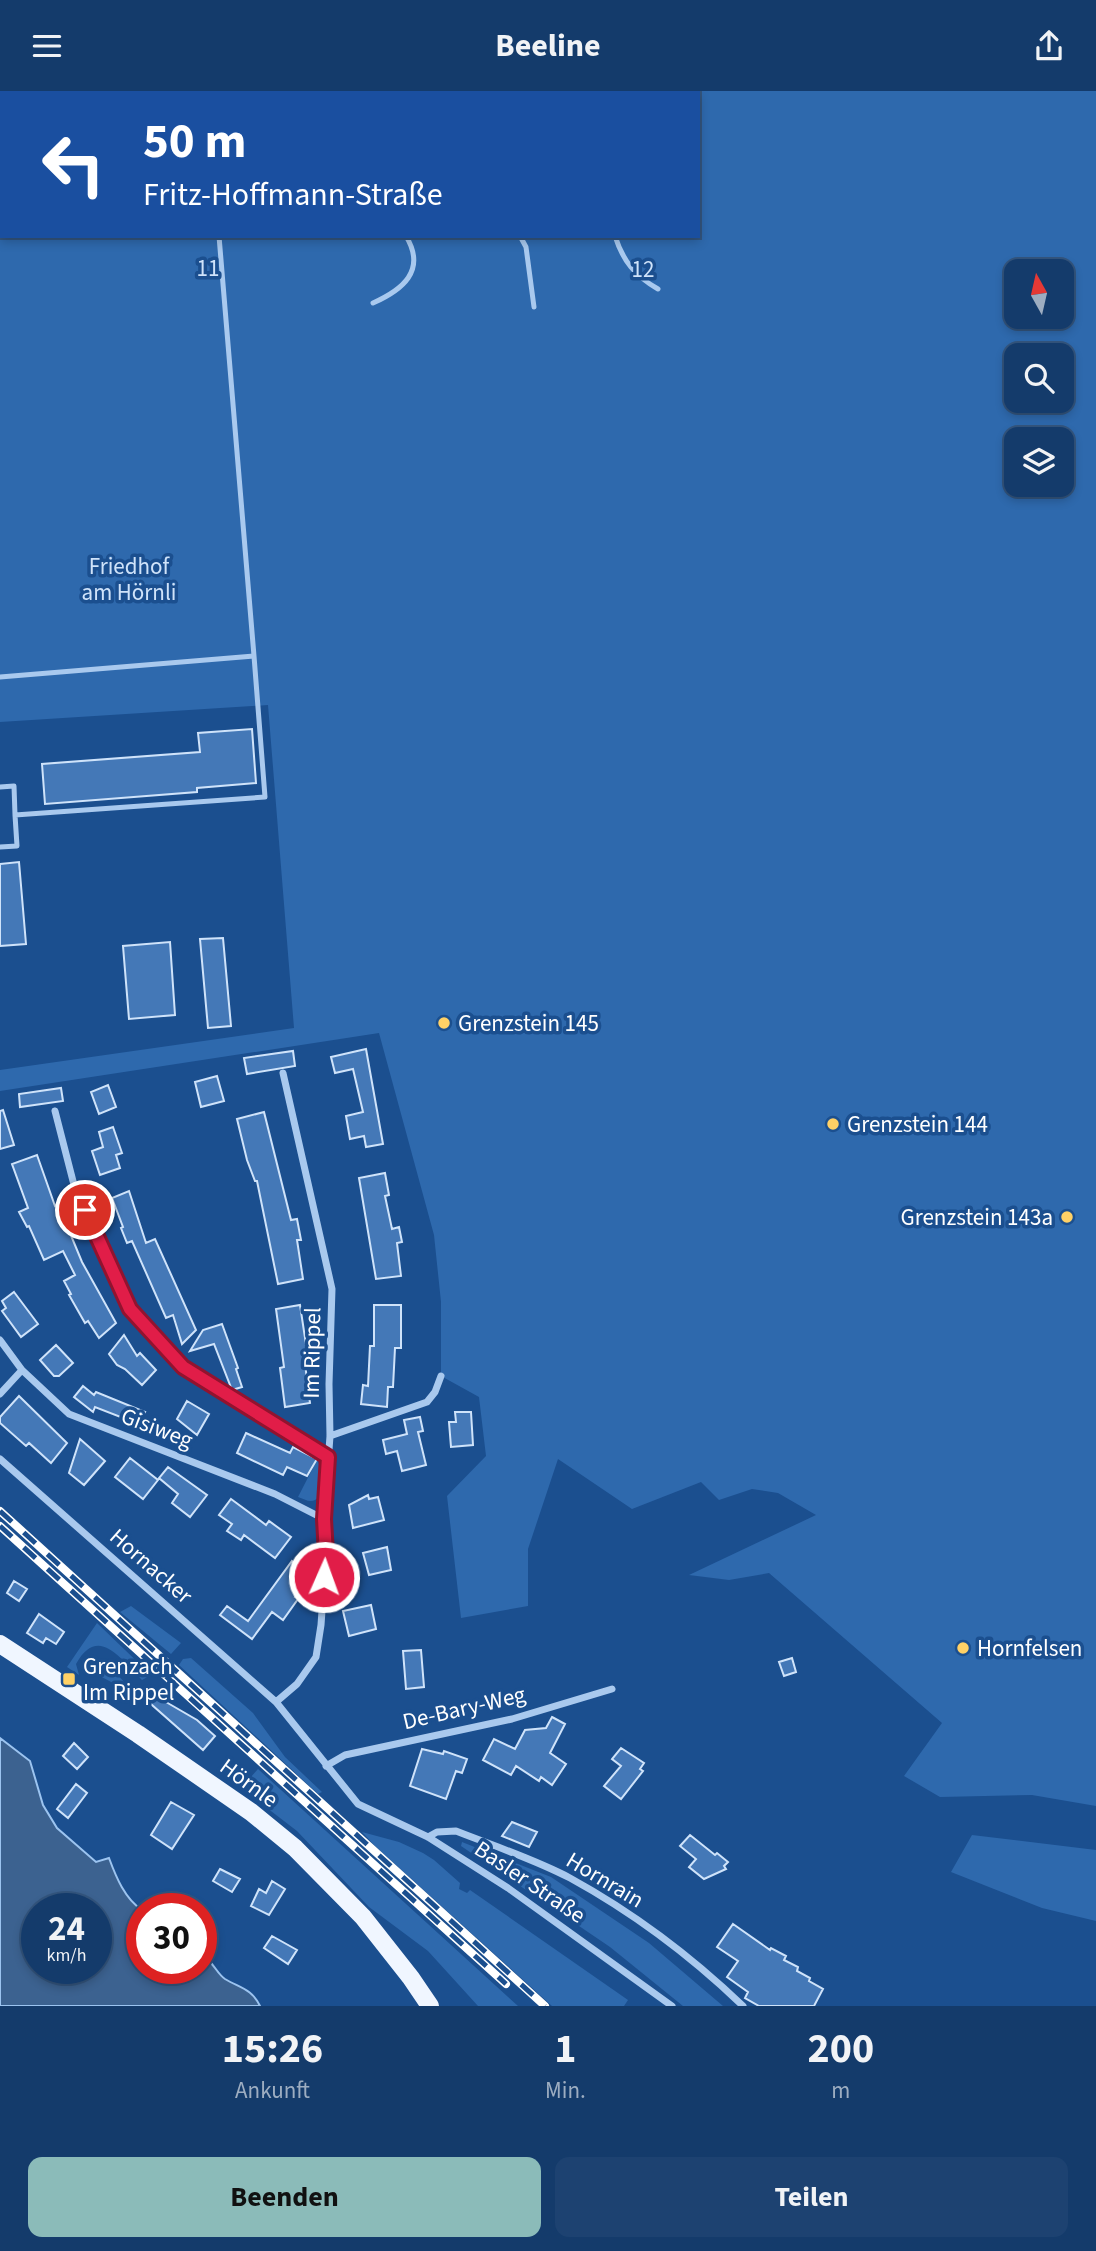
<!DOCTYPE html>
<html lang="de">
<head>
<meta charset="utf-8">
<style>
  body { margin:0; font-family:"Source Sans 3",sans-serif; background:#1d4271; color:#f1f3f6; height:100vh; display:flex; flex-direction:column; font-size:26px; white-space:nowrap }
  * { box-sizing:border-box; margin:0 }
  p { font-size:23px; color:#9dadc1 }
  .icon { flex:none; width:38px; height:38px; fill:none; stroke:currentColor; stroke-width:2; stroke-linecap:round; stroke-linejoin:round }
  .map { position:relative; height:1915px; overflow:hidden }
  .sheet { display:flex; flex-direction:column; background:#143b6b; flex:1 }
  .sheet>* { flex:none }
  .banner { position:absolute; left:0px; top:0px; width:700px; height:147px; box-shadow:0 4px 10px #0003,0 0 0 2px #33557e; background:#1a4fa0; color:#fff; overflow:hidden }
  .needle { width:46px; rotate:352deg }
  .controls { position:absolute; left:1004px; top:168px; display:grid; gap:14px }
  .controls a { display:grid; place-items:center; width:70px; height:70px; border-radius:14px; background:#143b6b; box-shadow:0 4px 10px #0003,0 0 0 2px #33557e; font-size:35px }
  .speed { position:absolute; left:21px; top:1802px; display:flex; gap:14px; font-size:35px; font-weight:700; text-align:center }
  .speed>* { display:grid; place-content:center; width:91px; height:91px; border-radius:50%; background:#143b6b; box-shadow:0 4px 10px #0003,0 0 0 2px #33557e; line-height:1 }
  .speed small { font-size:18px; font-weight:400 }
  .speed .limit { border:10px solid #d22; background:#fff; color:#111 }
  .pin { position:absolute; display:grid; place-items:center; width:60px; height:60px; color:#fff; margin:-30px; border:4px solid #fff; border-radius:50%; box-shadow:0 2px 7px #0007 }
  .me { position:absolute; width:77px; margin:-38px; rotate:2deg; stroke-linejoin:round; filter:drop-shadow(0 0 5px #0008) }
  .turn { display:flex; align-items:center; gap:24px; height:147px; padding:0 28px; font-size:32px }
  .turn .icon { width:91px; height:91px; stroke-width:2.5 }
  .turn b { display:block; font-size:49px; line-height:60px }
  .eta { display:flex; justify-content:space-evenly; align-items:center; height:119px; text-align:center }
  .eta b { font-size:42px; font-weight:700; line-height:49px }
  .action { display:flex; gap:14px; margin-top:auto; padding:14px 28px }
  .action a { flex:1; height:80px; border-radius:14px; background:#8bbbb9; color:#111; font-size:28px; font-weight:700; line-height:80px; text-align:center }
  .action a+a { background:#1d4271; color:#f1f3f6 }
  header { display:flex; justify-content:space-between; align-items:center; height:91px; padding:0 28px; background:#143b6b; font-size:32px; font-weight:700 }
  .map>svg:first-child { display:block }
  .green { fill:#2e69ad; fill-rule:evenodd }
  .water { fill:#3c6290; stroke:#9cc4f0; stroke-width:2; fill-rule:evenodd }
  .building { fill:#4478b7; stroke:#cfe3fa; stroke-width:2 }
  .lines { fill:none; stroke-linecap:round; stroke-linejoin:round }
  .service { stroke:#a9c9ee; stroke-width:5 }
  .minor { stroke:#a9c9ee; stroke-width:7 }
  .primary { stroke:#f0f6ff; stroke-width:18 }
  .rail-casing { stroke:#fff; stroke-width:8 }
  .rail { stroke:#1b4f8f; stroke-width:5; stroke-dasharray:16; stroke-linecap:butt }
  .route-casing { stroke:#92132f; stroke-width:18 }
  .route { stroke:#e11d48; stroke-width:12 }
  .poi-dot { fill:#ffd166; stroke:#1b4f8f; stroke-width:2.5 }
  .labels { text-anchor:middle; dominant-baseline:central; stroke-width:7; stroke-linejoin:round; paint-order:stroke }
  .park-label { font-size:23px; fill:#cfe3fa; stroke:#1b4f8f }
  .poi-label { font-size:23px; fill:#fff; stroke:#1b4f8f; text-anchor:start }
  .street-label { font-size:23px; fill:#fff; stroke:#1b4f8f }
</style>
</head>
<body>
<header><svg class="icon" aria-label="menu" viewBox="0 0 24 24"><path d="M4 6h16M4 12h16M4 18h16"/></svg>Beeline<svg class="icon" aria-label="share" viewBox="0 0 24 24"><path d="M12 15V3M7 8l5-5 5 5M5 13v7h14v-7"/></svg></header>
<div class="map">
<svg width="1096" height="1915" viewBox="0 0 1096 1915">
  <rect width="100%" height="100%" fill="#1b4f8f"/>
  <path class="green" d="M0 0H1096V1715L1032 1704 940 1706 904 1685 942 1632 769 1482 729 1489 689 1484 816 1424 778 1402 752 1398 719 1409 701 1391 632 1418 558 1368 528 1458V1515L461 1527 447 1405 486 1365 479 1306 441 1285V1211L434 1144 379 942 0 1000V979L294 937 268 614 0 631ZM2 2H698V145H2ZM1017 180H1062V226H1017ZM1017 264H1062V310H1017ZM1017 348H1062V394H1017Z
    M317 1369C322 1377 325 1404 315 1409 310 1412 304 1408 298 1406Z
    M131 1515 181 1552 171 1563 120 1521Z
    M97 1532 151 1584 142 1589C121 1568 98 1533 76 1573L79 1584 67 1576Z
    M191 1567 253 1622 285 1666 322 1701 318 1703 179 1574 183 1568Z
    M100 1569 108 1572 134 1603 96 1583 94 1575Z
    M258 1678 518 1915H478L428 1860 369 1816 297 1740 241 1697Z
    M362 1741 399 1751 423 1762 434 1769 460 1792 459 1798 467 1802 470 1799 628 1909 624 1915H552L375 1755Z
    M972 1744 1096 1759V1830L1042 1817 951 1781Z
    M462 1751 551 1786 649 1852 723 1915H683L610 1856 461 1755Z"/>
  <path class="water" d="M0 1647 30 1670 43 1714 57 1737 96 1771 109 1767C116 1786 125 1808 142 1819V1878H201V1865C213 1869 216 1882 225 1888 240 1897 252 1898 260 1915H0ZM37 1818H96V1878H37Z"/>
  <path class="building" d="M252 638 256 692 197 697V701L45 713 42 673 200 661 198 642Z
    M19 771 26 853 0 855V773Z
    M223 847 231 935 208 937 200 848Z
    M170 851 175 924 129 928 123 855Z
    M366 958 383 1053 366 1056 364 1045 350 1048 346 1025 363 1021 353 978 335 982 331 966Z
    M293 960 295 975 247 983 244 967Z
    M217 985 224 1010 201 1016 195 991Z
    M108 994 116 1016 99 1023 91 1001Z
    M61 997 63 1010 20 1016 19 1003Z
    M3 1019 14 1054 0 1058V1020Z
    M264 1021 291 1129 297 1128 301 1149H297L303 1188 278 1193 257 1090H255L247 1069 237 1028Z
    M113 1036 122 1062 116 1064 120 1077 100 1084 92 1060 103 1056 99 1041Z
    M37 1064 55 1115 58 1113 82 1171 116 1232 99 1247 88 1230 85 1232 69 1204 71 1203 64 1190 75 1184 63 1160 44 1169 29 1135 27 1136 19 1121 28 1117 12 1073Z
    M385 1082 389 1104 385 1105 392 1138 399 1136 402 1151 397 1152 401 1185 376 1188 359 1087Z
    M129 1100 146 1152 155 1148 196 1239 182 1253 173 1224 166 1227 132 1150 127 1152 121 1137 123 1136 112 1107Z
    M14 1201 38 1233 21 1246 2 1220 6 1217 2 1210Z
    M300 1214 309 1273H305L310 1312 285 1316 280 1277 284 1276 276 1218Z
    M374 1214H401V1257H395L393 1296H388L387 1316 361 1313 363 1294 368 1295 370 1255H374Z
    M222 1233 238 1277 236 1278 242 1296 232 1299 214 1253 190 1260 203 1239Z
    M124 1244 137 1265 140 1262 156 1279 142 1294 125 1278 117 1274 109 1263Z
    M56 1254 73 1272 59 1285H54L40 1269Z
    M83 1295 94 1304 96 1301 145 1321 138 1332 124 1324 123 1327 95 1316 93 1321 74 1306Z
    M19 1305 67 1352 51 1372 29 1352 26 1355 0 1332V1326Z
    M187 1310 209 1323 197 1344 177 1328Z
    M455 1321H471L473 1354 451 1356 449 1331H456Z
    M420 1326 423 1340 418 1341 426 1374 402 1380 397 1360 386 1363 383 1349 407 1343 404 1329Z
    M246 1342 290 1362 293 1356 317 1368 307 1385 287 1376 283 1384 237 1362Z
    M80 1348 105 1370 84 1394 69 1382Z
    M130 1367 158 1389 143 1408 115 1386Z
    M168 1376 207 1404 190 1426 172 1412 178 1403 159 1387Z
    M368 1404 369 1408 378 1406 384 1429 353 1437 349 1414Z
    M231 1408 266 1434 269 1430 291 1446 275 1467 244 1444 241 1449 227 1440 232 1433 219 1424Z
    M387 1456 391 1479 369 1484 363 1462Z
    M292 1470 302 1477 296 1486 304 1493 295 1506 298 1508 283 1529 272 1521 252 1548 220 1524 227 1515 248 1530Z
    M14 1490 27 1498 19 1510 7 1502Z
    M371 1514 376 1538 349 1545 343 1520Z
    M39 1523 64 1541 56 1553 46 1547 43 1552 27 1542Z
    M421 1559 424 1596 406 1598 403 1560Z
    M792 1567 796 1581 784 1585 779 1571Z
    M147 1600 197 1629 215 1645 203 1659 143 1606Z
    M552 1626 565 1633 550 1662 566 1673 552 1694 541 1686 539 1690 516 1675 511 1684 483 1669 494 1648 515 1658 525 1639 546 1637Z
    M74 1652 88 1666 77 1678 63 1665Z
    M621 1657 644 1672 640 1678 643 1680 621 1708 604 1695 621 1675 612 1668Z
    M422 1658 443 1663 444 1660 467 1668 462 1682 456 1680 446 1708 410 1695Z
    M76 1693 87 1702 68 1727 57 1718Z
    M171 1711 194 1724 172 1758 151 1744Z
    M512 1731 537 1741 529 1756 502 1745Z
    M690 1744 715 1764 717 1762 728 1771 724 1775 726 1778 704 1788 689 1776 696 1768 680 1755Z
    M220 1778 240 1788 232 1801 213 1790Z
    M272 1790 285 1798 269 1824 251 1815 259 1798 266 1802Z
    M733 1833 770 1859 771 1857 786 1865 784 1869 798 1876 797 1880 810 1887 809 1890 823 1898 814 1915H759L745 1907 748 1901 727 1886 738 1870 717 1856Z
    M272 1845 297 1859 288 1873 264 1857Z"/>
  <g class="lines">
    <path class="service" d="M206 0V2
      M357 0V2
      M445 0 446 2
      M525 0 526 2
      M595 0V2
      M520 145 526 156 534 216
      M615 145C623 170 635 185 658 198
      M373 212C402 199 427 180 406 145
      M0 586 254 565 219 145
      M0 696 14 695 15 724 265 706 254 565
      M0 756 17 755 15 724"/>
    <path class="minor" d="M55 1020 74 1094 130 1218 183 1277 329 1366
      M0 1249 22 1279 69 1323 275 1403 324 1428
      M0 1303 22 1279
      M330 1345 427 1311 435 1301 441 1285
      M0 1368 276 1611 358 1713 428 1746 508 1797 672 1915
      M276 1611 297 1593 316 1566 321 1534 326 1463 324 1428 330 1345 329 1293 332 1198 283 982
      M326 1675 345 1664 512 1628 612 1598
      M428 1746 437 1741 456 1740C494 1755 534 1768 570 1787 632 1821 692 1866 743 1915"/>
    <path class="primary" d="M0 1553 138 1643 251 1721 295 1757 363 1826 411 1887 430 1915"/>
    <defs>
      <path id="rail" d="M0 1420 545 1915
        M0 1435 506 1893"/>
    </defs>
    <use href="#rail" class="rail-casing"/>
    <use href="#rail" class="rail"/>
  </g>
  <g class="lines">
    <defs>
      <path id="route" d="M85 1119 130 1218 183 1276 328 1366 324 1428 326 1463 324 1486"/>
    </defs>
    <use href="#route" class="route-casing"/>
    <use href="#route" class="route"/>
  </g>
  <g class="poi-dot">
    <circle cx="444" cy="932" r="7"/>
    <circle cx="833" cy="1033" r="7"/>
    <circle cx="1067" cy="1126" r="7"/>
    <circle cx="963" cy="1557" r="7"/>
    <rect x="62" y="1581" width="14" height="14" rx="3.5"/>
  </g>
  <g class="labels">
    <g class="park-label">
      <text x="208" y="177">11</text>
      <text x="643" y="178">12</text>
      <text x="129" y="475">Friedhof<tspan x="129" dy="26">am Hörnli</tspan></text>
    </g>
    <g class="poi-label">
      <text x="458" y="932">Grenzstein 145</text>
      <text x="847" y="1033">Grenzstein 144</text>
      <text x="1053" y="1126" text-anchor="end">Grenzstein 143a</text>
      <text x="977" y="1557">Hornfelsen</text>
      <text x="83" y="1575">Grenzach<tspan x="83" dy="26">Im Rippel</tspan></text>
    </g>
    <g class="street-label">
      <text transform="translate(312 1262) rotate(-89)">Im Rippel</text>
      <text transform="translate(157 1337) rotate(21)">Gisiweg</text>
      <text transform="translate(151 1475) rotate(41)">Hornacker</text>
      <text transform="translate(464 1617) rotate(-13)">De-Bary-Weg</text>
      <text transform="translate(249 1692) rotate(36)">Hörnle</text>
      <text transform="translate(605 1789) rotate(31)">Hornrain</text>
      <text transform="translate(530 1791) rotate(34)">Basler Straße</text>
    </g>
  </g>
</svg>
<div class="controls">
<a><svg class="needle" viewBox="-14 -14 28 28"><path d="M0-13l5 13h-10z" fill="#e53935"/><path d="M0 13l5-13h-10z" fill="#9dadc1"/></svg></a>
<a><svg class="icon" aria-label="search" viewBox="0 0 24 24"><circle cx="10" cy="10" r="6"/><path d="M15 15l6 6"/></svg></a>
<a><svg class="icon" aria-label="layers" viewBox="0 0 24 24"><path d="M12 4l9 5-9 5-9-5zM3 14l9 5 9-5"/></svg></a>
</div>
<div class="speed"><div>24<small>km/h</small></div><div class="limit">30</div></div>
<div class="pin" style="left:85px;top:1119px;background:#d93025"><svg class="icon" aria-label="arrive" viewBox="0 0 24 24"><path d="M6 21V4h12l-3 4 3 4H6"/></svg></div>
<svg class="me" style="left:324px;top:1486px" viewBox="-20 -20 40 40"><circle r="17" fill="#e11d48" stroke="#fff" stroke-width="3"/><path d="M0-11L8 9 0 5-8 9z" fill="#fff"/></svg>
<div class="banner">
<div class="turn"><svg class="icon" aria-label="left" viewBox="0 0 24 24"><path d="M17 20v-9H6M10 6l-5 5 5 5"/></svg><div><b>50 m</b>Fritz-Hoffmann-Straße</div></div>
</div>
</div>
<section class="sheet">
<div class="eta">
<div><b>15:26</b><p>Ankunft</p></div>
<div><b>1</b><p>Min.</p></div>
<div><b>200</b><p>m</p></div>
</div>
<div class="action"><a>Beenden</a><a>Teilen</a></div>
</section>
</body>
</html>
